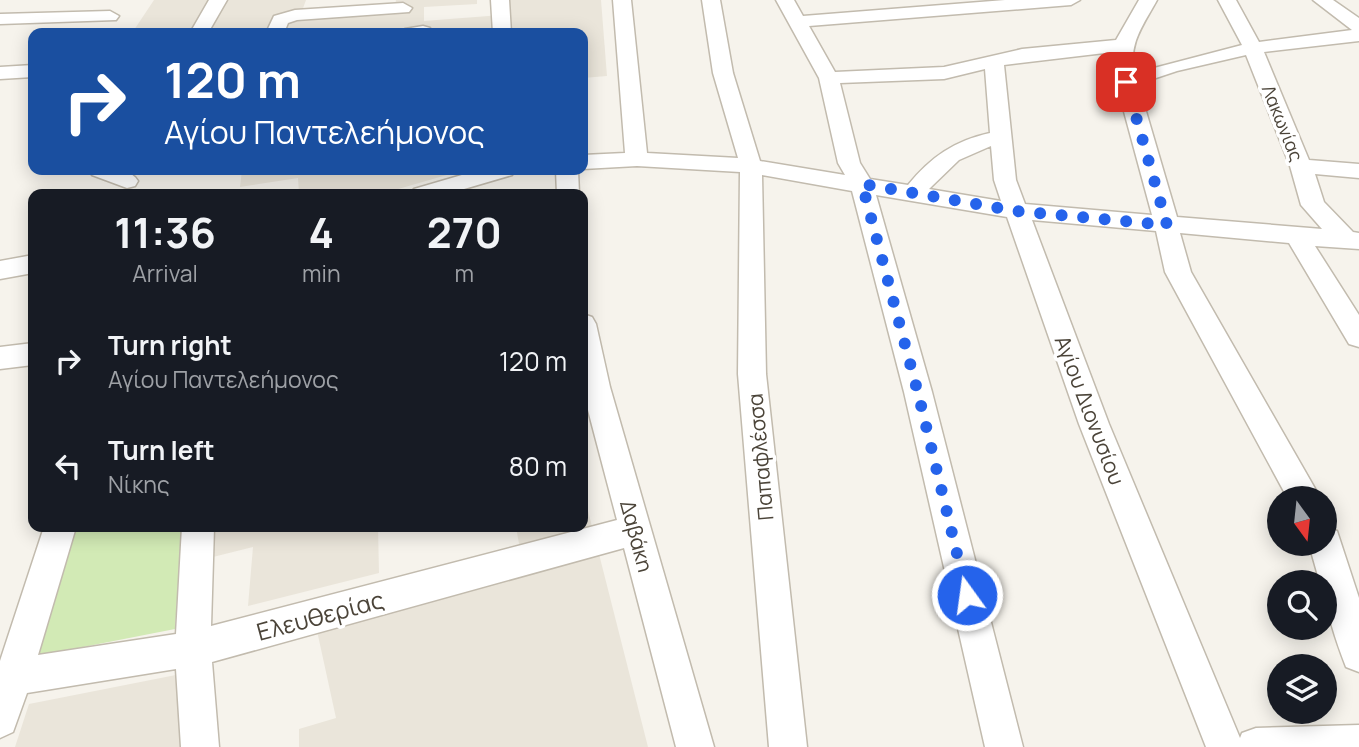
<!DOCTYPE html>
<html lang="en">
<head>
<meta charset="utf-8">
<style>
  body { margin:0; font-family:Manrope,sans-serif; background:#242831; color:#f1f3f6; height:100vh; display:flex; flex-direction:column; font-size:26px; white-space:nowrap }
  * { box-sizing:border-box; margin:0 }
  p { font-size:23px; color:#9ea1a6 }
  .icon { flex:none; width:38px; height:38px; fill:none; stroke:currentColor; stroke-width:2; stroke-linecap:round; stroke-linejoin:round }
  .map { position:relative; flex:1; overflow:hidden }
  .sheet { position:absolute; left:28px; top:189px; width:560px; height:343px; display:flex; flex-direction:column; background:#171b24; border-radius:14px; box-shadow:0 4px 18px #0003 }
  .sheet>* { flex:none }
  .top-card { position:absolute; left:28px; top:28px; width:560px; height:147px; border-radius:14px; box-shadow:0 4px 18px #0003; background:#1a4fa0; color:#fff; overflow:hidden }
  .needle { width:46px; rotate:165deg }
  .fabs { position:absolute; left:1267px; top:486px; display:grid; gap:14px }
  .fabs a { display:grid; place-items:center; width:70px; height:70px; border-radius:50%; background:#171b24; box-shadow:0 4px 18px #0003; font-size:35px }
  .pin { position:absolute; display:grid; place-items:center; width:60px; height:60px; color:#fff; margin:-30px; border-radius:14px; box-shadow:0 4px 10px #0006 }
  .me { position:absolute; width:77px; margin:-38px; rotate:346deg; stroke-linejoin:round; filter:drop-shadow(0 0 5px #0008) }
  .turn { display:flex; align-items:center; gap:24px; height:147px; padding:0 21px; font-size:32px }
  .turn .icon { width:91px; height:91px; stroke-width:2.5 }
  .turn b { display:block; font-size:49px; line-height:60px }
  .eta { display:flex; justify-content:space-evenly; align-items:center; height:119px; text-align:center }
  .eta b { font-size:42px; font-weight:700; line-height:49px }
  ul { padding:0; list-style:none }
  li { display:flex; align-items:center; gap:21px; height:105px; padding:0 21px }
  li div { flex:1 }
  li b { display:block; font-size:26px }
  li em { font-style:normal }
  .map>svg:first-child { display:block }
  .residential { fill:#eae5da }
  .green { fill:#d2eab5 }
  .lines { fill:none; stroke-linecap:round; stroke-linejoin:round }
  .street-casing { stroke:#c2bbae; stroke-width:3 }
  .street { fill:#fff; fill-rule:evenodd }
  .route { stroke:#2563eb; stroke-width:12; stroke-dasharray:0 21.6 }
  .labels { text-anchor:middle; dominant-baseline:central; stroke-width:7; stroke-linejoin:round; paint-order:stroke }
  .far-street-label { font-size:18px; fill:#4b4439; stroke:#fff }
  .street-label { font-size:21px; fill:#4b4439; stroke:#fff }
  .near-street-label { font-size:24px; fill:#4b4439; stroke:#fff }
</style>
</head>
<body>
<div class="map">
<svg width="1359" height="747" viewBox="0 0 1359 747">
  <rect width="100%" height="100%" fill="#f6f3ec"/>
  <path class="residential" d="M154 0H306L302 11 395 5 396 0H477V4L424 7V21L501 15V0H601L607 76 583 78V33H332V29L295 33H132Z
    M242 170H464L381 194H299L298 178 240 187Z
    M583 491 648 747H299V729L336 718 314 617 523 566 516 527H583Z
    M214 527H378L379 573 248 606 253 547 213 557Z
    M186 673 188 747H15L29 704Z"/>
  <path class="green" d="M83 527H182L175 629 32 657 73 530Z"/>
  <g class="lines">
    <defs>
      <path id="street" d="M209 0H227L208 33H190Z
        M491 0H509L511 33H493Z
        M613 0H631L647 153 738 158 713 73 702 0H720L733 73 760 161 845 175 838 163 819 78 776 0H794L803 16 1005 0H1080L1071 5 809 26 835 72 944 67 1022 49 1116 40 1139 0H1157C1144 24 1127 45 1135 73L1242 45 1218 0H1236L1259 42 1352 30 1313 0H1333L1359 18V41L1264 52 1309 160 1359 164V178L1315 174 1324 202 1353 232 1359 233V249L1315 246 1359 315V347L1349 344 1289 243 1180 233 1191 272 1321 499H1288L1165 272 1156 231 1032 220 1109 424 1240 738 1242 733 1256 728 1359 725V747H1206L1079 424 1007 217 876 195 932 392 1023 747H985L904 392 852 191 762 175 766 374 807 747H769L738 374 740 172 637 166 583 169V155L625 153ZM1113 52 1116 82 1152 215 1025 204 1016 180 1004 65ZM1246 55 1290 166 1301 205 1322 229 1177 217 1138 84 1177 71ZM985 69 990 133C954 141 931 157 908 185L870 179 860 163 840 83 944 79ZM991 146 994 180 1001 201 929 189 959 160Z
        M403 3 412 8 409 12 297 20 288 23 284 33H266L274 16 295 10Z
        M110 11 119 16 116 20 0 24V14Z
        M423 26 430 28 431 33H403L405 29Z
        M33 65V77L0 79V67Z
        M89 170C104 169 129 166 138 181L135 186 127 188 92 175Z
        M479 170H515L512 175 447 194H410L414 189Z
        M556 170H578L579 194H557Z
        M33 255V273L0 279V261Z
        M583 314 592 317 596 324 610 387 714 747H676L624 548 212 662 219 747H181L176 669 27 693 13 732 0 738V661L44 527H76L38 655 176 634 182 527H214L211 626 617 520 583 391Z
        M33 343V365L0 369V347Z
        M1325 527 1337 531 1359 598V672L1346 667C1336 641 1325 610 1325 583H1320L1309 544H1325Z"/>
    </defs>
    <use href="#street" class="street-casing"/>
    <use href="#street" class="street"/>
  </g>
  <g class="lines">
    <path class="route" d="M967 595 918 393 862 184 1016 211 1167 225 1126 82"/>
  </g>
  <g class="labels">
    <g class="far-street-label">
      <text transform="translate(1283 123) rotate(68)">Λακωνίας</text>
    </g>
    <g class="street-label">
      <text transform="translate(1090 410) rotate(69)">Αγίου Διονυσίου</text>
      <text transform="translate(760 457) rotate(-95)">Παπαφλέσσα</text>
      <text transform="translate(637 536) rotate(75)">Δαβάκη</text>
    </g>
    <g class="near-street-label">
      <text transform="translate(320 615) rotate(-15)">Ελευθερίας</text>
    </g>
  </g>
</svg>
<div class="fabs">
<a><svg class="needle" viewBox="-14 -14 28 28"><path d="M0-13l5 13h-10z" fill="#e53935"/><path d="M0 13l5-13h-10z" fill="#9ea1a6"/></svg></a>
<a><svg class="icon" aria-label="search" viewBox="0 0 24 24"><circle cx="10" cy="10" r="6"/><path d="M15 15l6 6"/></svg></a>
<a><svg class="icon" aria-label="layers" viewBox="0 0 24 24"><path d="M12 4l9 5-9 5-9-5zM3 14l9 5 9-5"/></svg></a>
</div>
<div class="pin" style="left:1126px;top:82px;background:#d93025"><svg class="icon" aria-label="arrive" viewBox="0 0 24 24"><path d="M6 21V4h12l-3 4 3 4H6"/></svg></div>
<svg class="me" style="left:967px;top:595px" viewBox="-20 -20 40 40"><circle r="17" fill="#2563eb" stroke="#fff" stroke-width="3"/><path d="M0-11L8 9 0 5-8 9z" fill="#fff"/></svg>
<div class="top-card">
<div class="turn"><svg class="icon" aria-label="right" viewBox="0 0 24 24"><path d="M7 20v-9h11M14 6l5 5-5 5"/></svg><div><b>120 m</b>Αγίου Παντελεήμονος</div></div>
</div>
<section class="sheet">
<div class="eta">
<div><b>11:36</b><p>Arrival</p></div>
<div><b>4</b><p>min</p></div>
<div><b>270</b><p>m</p></div>
</div>
<ul>
<li><svg class="icon" aria-label="right" viewBox="0 0 24 24"><path d="M7 20v-9h11M14 6l5 5-5 5"/></svg><div><b>Turn right</b><p>Αγίου Παντελεήμονος</p></div><em>120 m</em></li>
<li><svg class="icon" aria-label="left" viewBox="0 0 24 24"><path d="M17 20v-9H6M10 6l-5 5 5 5"/></svg><div><b>Turn left</b><p>Νίκης</p></div><em>80 m</em></li>
</ul>
</section>
</div>
</body>
</html>
